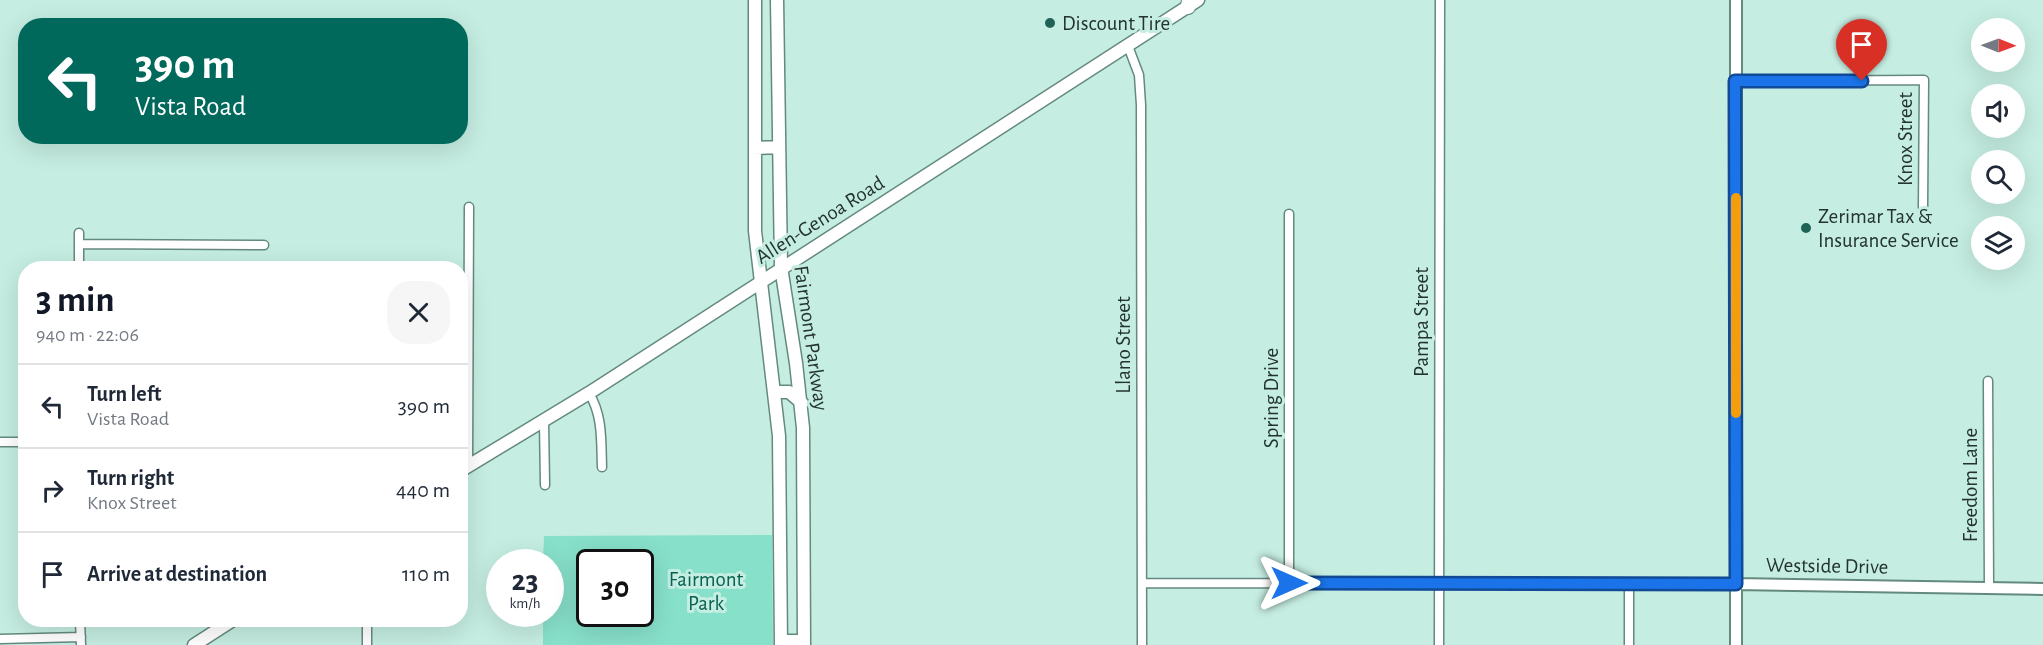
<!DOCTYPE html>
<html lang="en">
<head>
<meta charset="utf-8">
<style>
  body { margin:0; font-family:"Alegreya Sans",sans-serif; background:#f6f6f7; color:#1f2937; height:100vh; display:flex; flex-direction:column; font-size:22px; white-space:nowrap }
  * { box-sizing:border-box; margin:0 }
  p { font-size:20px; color:#747a83 }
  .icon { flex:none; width:33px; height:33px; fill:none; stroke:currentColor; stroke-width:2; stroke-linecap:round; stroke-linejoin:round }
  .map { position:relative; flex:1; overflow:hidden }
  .details { position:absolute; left:18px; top:261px; width:450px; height:366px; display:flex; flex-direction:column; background:#fff; border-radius:24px; box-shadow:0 6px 24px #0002 }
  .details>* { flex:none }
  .hud { position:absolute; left:18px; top:18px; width:450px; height:126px; border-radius:24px; box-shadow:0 6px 24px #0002; background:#00695c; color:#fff; overflow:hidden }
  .needle { width:39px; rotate:91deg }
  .tools { position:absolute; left:1971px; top:18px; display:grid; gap:12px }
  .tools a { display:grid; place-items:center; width:54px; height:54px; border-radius:50%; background:#fff; box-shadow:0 6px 24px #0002; font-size:30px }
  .speed { position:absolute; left:486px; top:549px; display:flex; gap:12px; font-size:30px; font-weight:700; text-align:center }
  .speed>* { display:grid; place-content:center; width:78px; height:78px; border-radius:50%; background:#fff; box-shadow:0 6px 24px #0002; line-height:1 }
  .speed small { font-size:15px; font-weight:400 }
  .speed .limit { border:3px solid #111; border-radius:9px; background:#fff; color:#111 }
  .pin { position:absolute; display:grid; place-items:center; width:51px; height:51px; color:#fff; margin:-62px -26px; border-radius:50% 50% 50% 0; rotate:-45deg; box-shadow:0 0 6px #0007 }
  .pin .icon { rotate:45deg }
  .me { position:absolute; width:66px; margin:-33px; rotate:90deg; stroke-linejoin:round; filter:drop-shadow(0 0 4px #0008) }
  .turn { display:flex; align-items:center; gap:21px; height:126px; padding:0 18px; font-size:27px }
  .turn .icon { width:78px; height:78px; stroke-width:2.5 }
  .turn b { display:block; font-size:42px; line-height:51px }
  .round { display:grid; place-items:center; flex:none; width:63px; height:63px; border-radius:24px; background:#f6f6f7 }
  .headline { display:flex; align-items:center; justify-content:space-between; height:102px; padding:0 18px }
  h1 { font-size:36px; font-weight:700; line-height:45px; color:#111827 }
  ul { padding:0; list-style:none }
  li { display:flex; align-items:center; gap:18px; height:84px; padding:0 18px; border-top:2px solid #e0e1e3 }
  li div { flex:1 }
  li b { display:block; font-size:22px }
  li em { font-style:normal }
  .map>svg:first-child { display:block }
  .green { fill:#87e0ca; fill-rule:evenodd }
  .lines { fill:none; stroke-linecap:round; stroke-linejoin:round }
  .minor-casing { stroke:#64897f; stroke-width:11 }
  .tertiary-casing { stroke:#64897f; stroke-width:14 }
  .secondary-casing { stroke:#64897f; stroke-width:15 }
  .primary-casing { stroke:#64897f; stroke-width:16 }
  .minor { stroke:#fff; stroke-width:8 }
  .tertiary { stroke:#fff; stroke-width:10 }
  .secondary { stroke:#fff; stroke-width:12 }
  .primary { stroke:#fff; stroke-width:14 }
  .route-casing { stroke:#114b97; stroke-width:15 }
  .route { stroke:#1a73e8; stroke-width:10 }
  .slow { stroke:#f59e0b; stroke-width:10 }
  .poi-dot { fill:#1e6355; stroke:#c5ede2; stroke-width:2 }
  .labels { text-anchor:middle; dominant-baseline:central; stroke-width:6; stroke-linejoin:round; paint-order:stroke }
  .poi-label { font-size:21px; fill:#23332f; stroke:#c5ede2; text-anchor:start }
  .street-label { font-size:21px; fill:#23332f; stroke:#c5ede2 }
  .park-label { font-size:21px; fill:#086252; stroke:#c5ede2 }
</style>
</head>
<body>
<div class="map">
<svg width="2043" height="645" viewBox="0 0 2043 645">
  <rect width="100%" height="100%" fill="#c5ede2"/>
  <path class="green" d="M772 535 773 645H543V614H550V562H543L544 536ZM590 562H640V614H590Z"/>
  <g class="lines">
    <defs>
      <path id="minor" d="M1128 46 1139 75 1141 105 1142 645
        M1735 81 1924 80 1923 207
        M79 244 264 245
        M79 268V233
        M1988 381 1989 589
        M589 393C603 416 601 441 602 467
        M544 421 545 485
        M0 442H26
        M468 467 469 207
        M1142 583 1736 584
        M1289 583V214
        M1629 583V645
        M80 620 81 645
        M0 639 81 637
        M367 645V620
        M1439 645 1440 0"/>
      <path id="tertiary" d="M1736 0V645
        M1736 584 2043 589"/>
      <path id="secondary" d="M755 0V231L779 436 781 645
        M777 0 781 267 796 363 803 428 804 645
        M755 148 779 147
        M775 392H789L802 403
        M460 471 589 393 1198 0
        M781 641H804
        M194 645 233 620"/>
      <path id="primary" d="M1188 7 1189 0"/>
    </defs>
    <use href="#minor" class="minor-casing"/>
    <use href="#tertiary" class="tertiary-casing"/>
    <use href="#secondary" class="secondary-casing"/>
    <use href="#primary" class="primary-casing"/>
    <use href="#minor" class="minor"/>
    <use href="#tertiary" class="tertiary"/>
    <use href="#secondary" class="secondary"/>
    <use href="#primary" class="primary"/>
  </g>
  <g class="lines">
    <defs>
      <path id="route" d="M1289 583 1736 584 1735 81H1862"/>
    </defs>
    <use href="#route" class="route-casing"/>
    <use href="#route" class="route"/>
    <path class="slow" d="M1736 198V413"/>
  </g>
  <g class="poi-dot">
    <circle cx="1050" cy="23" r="6"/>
    <circle cx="1806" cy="228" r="6"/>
  </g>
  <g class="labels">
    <g class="poi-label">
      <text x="1062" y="23">Discount Tire</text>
      <text x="1818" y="216">Zerimar Tax &amp;<tspan x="1818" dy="24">Insurance Service</tspan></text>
    </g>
    <g class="street-label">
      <text transform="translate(1905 139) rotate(-90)">Knox Street</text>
      <text transform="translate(820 220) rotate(-32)">Allen-Genoa Road</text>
      <text transform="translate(1421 322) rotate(-90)">Pampa Street</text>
      <text transform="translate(811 338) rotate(82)">Fairmont Parkway</text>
      <text transform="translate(1123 345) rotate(-90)">Llano Street</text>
      <text transform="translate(1271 398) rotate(-90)">Spring Drive</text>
      <text transform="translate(1970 485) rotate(-90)">Freedom Lane</text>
      <text transform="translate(1827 566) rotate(1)">Westside Drive</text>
    </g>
    <g class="park-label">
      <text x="706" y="579">Fairmont<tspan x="706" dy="24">Park</tspan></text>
    </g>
  </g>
</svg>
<div class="tools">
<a><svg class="needle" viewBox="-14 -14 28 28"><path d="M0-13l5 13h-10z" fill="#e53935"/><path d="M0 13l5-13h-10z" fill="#747a83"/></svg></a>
<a><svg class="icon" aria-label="sound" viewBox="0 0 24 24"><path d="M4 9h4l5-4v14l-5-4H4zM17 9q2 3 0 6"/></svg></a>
<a><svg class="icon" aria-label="search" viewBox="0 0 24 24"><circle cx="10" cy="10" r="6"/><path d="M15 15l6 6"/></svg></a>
<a><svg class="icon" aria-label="layers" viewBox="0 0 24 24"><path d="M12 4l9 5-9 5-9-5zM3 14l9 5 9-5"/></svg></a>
</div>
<div class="speed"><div>23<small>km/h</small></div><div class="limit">30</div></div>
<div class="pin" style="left:1862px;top:81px;background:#d93025"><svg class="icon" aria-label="arrive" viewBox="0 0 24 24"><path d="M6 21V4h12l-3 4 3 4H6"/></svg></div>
<svg class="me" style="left:1289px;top:583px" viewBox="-20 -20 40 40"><path d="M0-17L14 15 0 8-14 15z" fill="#1a73e8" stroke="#fff" stroke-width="4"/></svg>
<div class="hud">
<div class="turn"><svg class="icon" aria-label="left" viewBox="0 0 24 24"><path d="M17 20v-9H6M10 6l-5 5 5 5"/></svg><div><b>390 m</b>Vista Road</div></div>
</div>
<section class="details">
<div class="headline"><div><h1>3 min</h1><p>940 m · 22:06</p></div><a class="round"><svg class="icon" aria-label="close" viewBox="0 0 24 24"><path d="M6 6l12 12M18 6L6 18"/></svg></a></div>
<ul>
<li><svg class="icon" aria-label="left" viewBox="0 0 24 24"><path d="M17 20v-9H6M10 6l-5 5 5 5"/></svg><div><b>Turn left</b><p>Vista Road</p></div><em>390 m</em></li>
<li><svg class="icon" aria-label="right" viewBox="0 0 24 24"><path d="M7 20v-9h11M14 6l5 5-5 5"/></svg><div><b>Turn right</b><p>Knox Street</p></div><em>440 m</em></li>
<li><svg class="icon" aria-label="arrive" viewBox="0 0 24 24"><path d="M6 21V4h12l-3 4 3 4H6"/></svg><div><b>Arrive at destination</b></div><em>110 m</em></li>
</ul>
</section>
</div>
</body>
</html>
